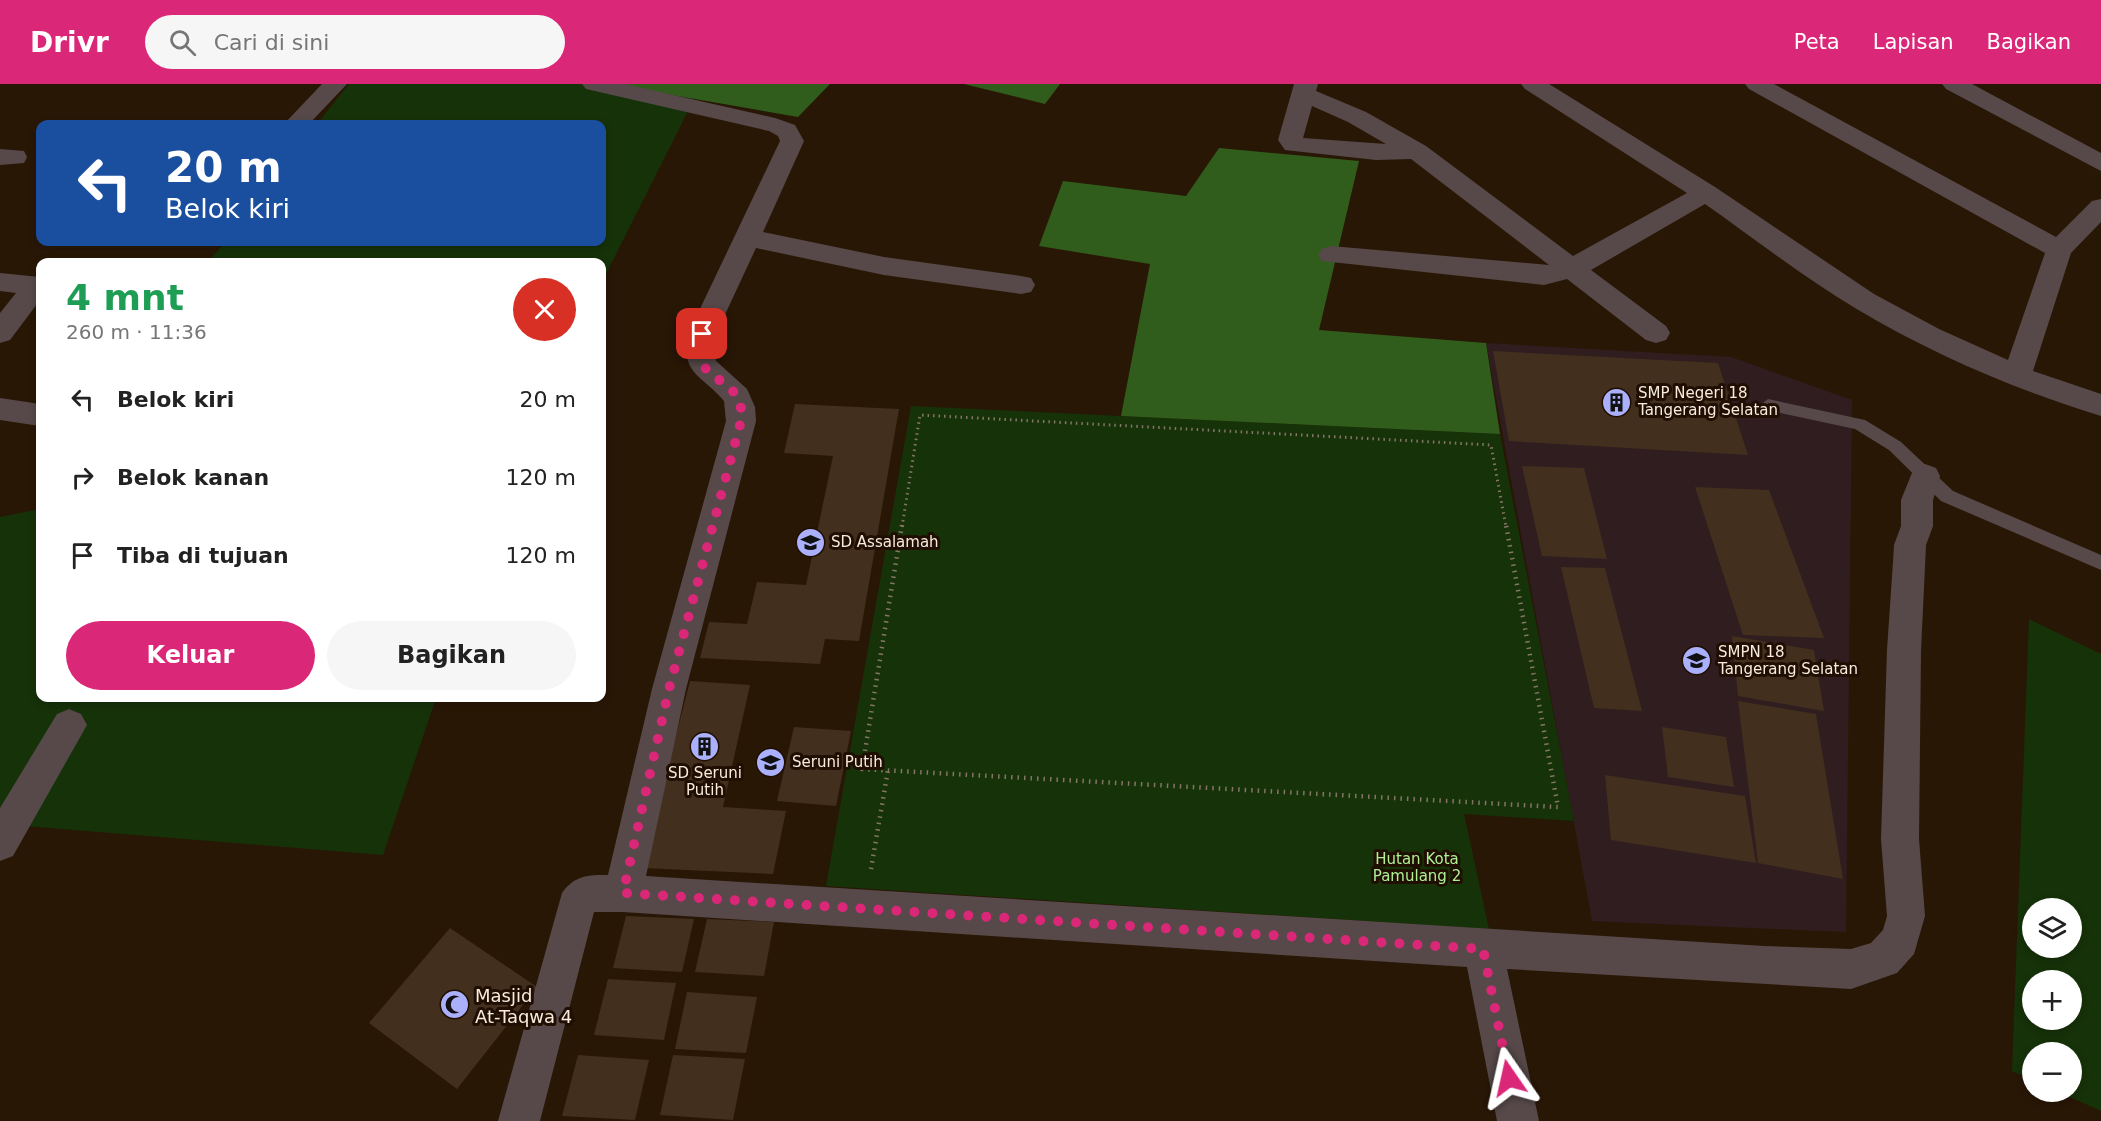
<!DOCTYPE html>
<html lang="id">
<head>
<meta charset="utf-8">
<style>
  body { margin:0; font-family:"DejaVu Sans",sans-serif; background:#f6f6f6; color:#222; height:100vh; display:flex; flex-direction:column; font-size:22px; white-space:nowrap }
  * { box-sizing:border-box; margin:0 }
  p { font-size:20px; color:#767676 }
  .icon { flex:none; width:33px; height:33px; fill:none; stroke:currentColor; stroke-width:2; stroke-linecap:round; stroke-linejoin:round }
  .map { position:relative; flex:1; overflow:hidden }
  .side { position:absolute; left:36px; top:174px; width:570px; height:444px; display:flex; flex-direction:column; background:#fff; border-radius:12px; box-shadow:0 3px 9px #0003 }
  .side>* { flex:none }
  .guide { position:absolute; left:36px; top:36px; width:570px; height:126px; border-radius:12px; box-shadow:0 3px 9px #0003; background:#1a4fa0; color:#fff; overflow:hidden }
  .fabs { position:absolute; left:2022px; top:814px; display:grid; gap:12px }
  .fabs a { display:grid; place-items:center; width:60px; height:60px; border-radius:50%; background:#fff; box-shadow:0 3px 9px #0003; font-size:30px }
  .pin { position:absolute; display:grid; place-items:center; width:51px; height:51px; color:#fff; margin:-26px; border-radius:12px; box-shadow:0 3px 9px #0006 }
  .me { position:absolute; width:66px; margin:-33px; rotate:349deg; stroke-linejoin:round; filter:drop-shadow(0 0 4px #0008) }
  .turn { display:flex; align-items:center; gap:21px; height:126px; padding:0 30px; font-size:27px }
  .turn .icon { width:78px; height:78px; stroke-width:2.5 }
  .turn b { display:block; font-size:42px; line-height:51px }
  .round { display:grid; place-items:center; flex:none; width:63px; height:63px; border-radius:32px; background:#f6f6f6 }
  .summary { display:flex; align-items:center; justify-content:space-between; height:102px; padding:0 30px }
  h1 { font-size:36px; font-weight:600; line-height:45px; color:#1e9e55 }
  .button { display:flex; gap:12px; margin-top:auto; padding:12px 30px }
  .button a { flex:1; height:69px; border-radius:36px; background:#db2777; color:#fff; font-size:24px; font-weight:600; line-height:69px; text-align:center }
  .button a+a { background:#f6f6f6; color:#222 }
  ul { padding:0; list-style:none }
  li { display:flex; align-items:center; gap:18px; height:78px; padding:0 30px }
  li div { flex:1 }
  li b { display:block; font-size:22px }
  li em { font-style:normal }
  header { display:flex; align-items:center; gap:36px; box-sizing:border-box; height:84px; padding:0 30px; background:#db2777; color:#fff }
  header strong { font-size:28px }
  nav { display:flex; gap:33px; margin-inline-start:auto; font-size:21px }
  .search { width:420px; height:54px; background:#f6f6f6; display:flex; align-items:center; gap:15px; box-sizing:border-box; padding:0 21px; border-radius:33px; color:#767676; font-size:22px }
  .map>svg:first-child { display:block }
  .education { fill:#301d1f }
  .green { fill:#163209; fill-rule:evenodd }
  .forest { fill:#305d1c }
  .building { fill:#422f1e }
  .lines { fill:none; stroke-linecap:round; stroke-linejoin:round }
  .path-far1 { stroke:#857567; stroke-width:3; stroke-dasharray:1.5 4; stroke-linecap:butt }
  .path { stroke:#857567; stroke-width:4.5; stroke-dasharray:1.5 5; stroke-linecap:butt }
  .lane { fill:#574949; fill-rule:evenodd }
  .street { fill:#574949; fill-rule:evenodd }
  .route { stroke:#db2777; stroke-width:10; stroke-dasharray:0 18 }
  .labels { text-anchor:middle; dominant-baseline:central; stroke-width:6; stroke-linejoin:round; paint-order:stroke }
  .poi-label { font-size:15px; fill:#f7ebe0; stroke:#1f0e01; text-anchor:start }
  .park-label { font-size:15px; fill:#adf094; stroke:#1f0e01 }
  .near-poi-label { font-size:18px; fill:#f7ebe0; stroke:#1f0e01; text-anchor:start }
</style>
</head>
<body>
<header>
<strong>Drivr</strong>
<div class="search"><svg class="icon" aria-label="search" viewBox="0 0 24 24"><circle cx="10" cy="10" r="6"/><path d="M15 15l6 6"/></svg>Cari di sini</div>
<nav><a>Peta</a><a>Lapisan</a><a>Bagikan</a></nav>
</header>
<div class="map">
<svg width="2101" height="1037" viewBox="0 0 2101 1037">
  <rect width="100%" height="100%" fill="#291706"/>
  <path class="education" d="M1486 259 1731 273 1852 316 1846 848 1592 837Z"/>
  <path class="green" d="M349 0H609L694 15 602 198V178H208L225 158H602V40H317Z
    M911 322 1500 350 1574 737 1464 730 1489 845 826 802Z
    M40 425V614H436L383 771 0 740V433Z
    M2029 535 2101 570V1027L2059 1008H2072V969H2032V996L2012 987ZM2032 825H2072V864H2032ZM2032 897H2072V936H2032Z"/>
  <path class="forest" d="M609 0H830L798 33Z
    M964 0H1060L1045 20Z
    M1219 64 1359 77 1319 246 1486 259 1500 350 1121 332 1150 180 1039 162 1063 97 1186 112Z"/>
  <path class="building" d="M1493 267 1718 279 1748 371 1509 357Z
    M795 320 899 325 859 557 825 555 820 580 700 574 709 538 747 540 757 498 806 501 833 372 784 369Z
    M1522 382 1584 384 1607 475 1542 472Z
    M1695 403 1769 406 1824 554 1743 551Z
    M1561 483 1605 484 1642 627 1594 624Z
    M1732 552 1814 566 1824 627 1738 612Z
    M690 597 750 601 723 723 786 727 773 790 642 784Z
    M1738 617 1816 630 1843 795 1758 779Z
    M794 643 851 647 836 722 777 717Z
    M1662 643 1726 653 1734 703 1668 693Z
    M1605 691 1745 712 1756 779 1611 756Z
    M626 832 694 835 682 888 613 884Z
    M707 835 774 838 764 892 695 888Z
    M450 844 537 903 457 1005 369 939Z
    M608 895 676 899 664 956 594 951Z
    M687 908 757 913 746 969 675 965Z
    M578 971 649 976 635 1036 562 1032Z
    M673 971 745 975 733 1036 660 1031Z"/>
  <g class="lines">
    <path class="path-far1" d="M902 443 920 331 1491 361 1506 443"/>
    <path class="path" d="M902 441 862 685 1558 723 1506 441
      M871 785 888 686"/>
    <path class="lane" d="M1768 315 1865 336 1901 358 1953 407 2101 471V486L1941 417 1889 366 1855 345 1762 325 1760 321Z"/>
    <path class="street" d="M322 0H347L309 40H284Z
      M582 0H625L775 34 795 41 804 57 763 148 884 173 1021 192 1031 194 1035 201 1031 208 1021 210 884 191 756 164 716 250 714 264 716 277 747 305 755 323 756 337 686 605 646 792 1764 862 1851 865 1871 859 1883 846 1887 832 1881 755 1887 566 1893 478 1894 461 1901 442V416L1914 384 1925 380 1936 384 1940 392 1933 416V442L1926 461 1921 566 1919 755 1925 832 1914 870 1897 889 1851 905 1507 885 1539 1037H1497L1467 883 623 828H594L540 1037H498L562 809C575 791 588 791 608 791L652 605 726 337 724 317C703 291 680 291 688 250L780 57 778 52 769 47 586 5Z
      M1294 0H1318L1316 7 1366 28 1426 62 1573 172 1687 109 1525 5 1521 0H1549L1715 103 1874 210 1939 245 2008 276 2045 169 1749 5 1745 0H1774L2056 153 2092 117 2101 115V138L2071 169 2033 287 2101 310V332C2016 306 1932 270 1855 224 1803 193 1755 155 1705 120L1591 186 1666 242 1670 249 1666 256 1656 259 1646 256 1567 195 1544 201 1322 177 1318 171 1322 165 1331 162 1549 181 1411 75 1376 76 1285 66 1278 56ZM1312 22 1348 38 1386 60 1303 54Z
      M1942 0H1972L2101 69V87L1946 5Z
      M0 65 24 67 27 73 24 79 0 81Z
      M0 189 40 193V216L10 256 0 259V229L16 209 0 207Z
      M0 314 40 320V342L0 336Z
      M69 625 81 630 87 641 13 772 0 777V724L57 630Z"/>
  </g>
  <g class="lines">
    <path class="route" d="M702 250C701 256 699 263 700 269 701 300 746 294 741 337L669 605 623 809 1483 865 1509 994"/>
  </g>
  <defs>
    <symbol id="building-disc" viewBox="-11 -11 22 22"><circle r="9.5" fill="#aab0fc" stroke="#1f0e01"/><path d="M-4-6H4V6H1V3H-1V6H-4ZM-2.5-4.3h1.7v1.8h-1.7ZM.8-4.3h1.7v1.8H.8ZM-2.5-1h1.7V.8h-1.7ZM.8-1h1.7V.8H.8Z" fill="#111"/></symbol>
    <symbol id="school-disc" viewBox="-11 -11 22 22"><circle r="9.5" fill="#aab0fc" stroke="#1f0e01"/><path d="M0-5L7-2L0 1L-7-2ZM-4 1L0 2.5L4 1V4Q0 6-4 4Z" fill="#111"/></symbol>
    <symbol id="mosque-disc" viewBox="-11 -11 22 22"><circle r="9.5" fill="#aab0fc" stroke="#1f0e01"/><path d="M3.5-4.9A6 6 0 1 0 3.5 4.9A5 5 0 1 1 3.5-4.9Z" fill="#111"/></symbol>
  </defs>
  <g fill-rule="evenodd">
    <use href="#building-disc" x="1600" y="302" width="33" height="33"/>
    <use href="#school-disc" x="794" y="442" width="33" height="33"/>
    <use href="#school-disc" x="1680" y="560" width="33" height="33"/>
    <use href="#building-disc" x="688" y="646" width="33" height="33"/>
    <use href="#school-disc" x="754" y="662" width="33" height="33"/>
    <use href="#mosque-disc" x="438" y="904" width="33" height="33"/>
  </g>
  <g class="labels">
    <g class="poi-label">
      <text x="1638" y="309">SMP Negeri 18<tspan x="1638" dy="17">Tangerang Selatan</tspan></text>
      <text x="831" y="458">SD Assalamah</text>
      <text x="1718" y="568">SMPN 18<tspan x="1718" dy="17">Tangerang Selatan</tspan></text>
      <text x="792" y="678">Seruni Putih</text>
      <text x="705" y="689" text-anchor="middle">SD Seruni<tspan x="705" dy="17">Putih</tspan></text>
    </g>
    <g class="park-label">
      <text x="1417" y="775">Hutan Kota<tspan x="1417" dy="17">Pamulang 2</tspan></text>
    </g>
    <g class="near-poi-label">
      <text x="475" y="911">Masjid<tspan x="475" dy="21">At-Taqwa 4</tspan></text>
    </g>
  </g>
</svg>
<div class="fabs">
<a><svg class="icon" aria-label="layers" viewBox="0 0 24 24"><path d="M12 4l9 5-9 5-9-5zM3 14l9 5 9-5"/></svg></a>
<a>+</a>
<a>−</a>
</div>
<div class="pin" style="left:702px;top:250px;background:#d93025"><svg class="icon" aria-label="arrive" viewBox="0 0 24 24"><path d="M6 21V4h12l-3 4 3 4H6"/></svg></div>
<svg class="me" style="left:1509px;top:994px" viewBox="-20 -20 40 40"><path d="M0-17L14 15 0 8-14 15z" fill="#db2777" stroke="#fff" stroke-width="4"/></svg>
<div class="guide">
<div class="turn"><svg class="icon" aria-label="left" viewBox="0 0 24 24"><path d="M17 20v-9H6M10 6l-5 5 5 5"/></svg><div><b>20 m</b>Belok kiri</div></div>
</div>
<section class="side">
<div class="summary"><div><h1>4 mnt</h1><p>260 m · 11:36</p></div><a class="round" style="background:#d93025;color:#fff"><svg class="icon" aria-label="close" viewBox="0 0 24 24"><path d="M6 6l12 12M18 6L6 18"/></svg></a></div>
<ul>
<li><svg class="icon" aria-label="left" viewBox="0 0 24 24"><path d="M17 20v-9H6M10 6l-5 5 5 5"/></svg><div><b>Belok kiri</b></div><em>20 m</em></li>
<li><svg class="icon" aria-label="right" viewBox="0 0 24 24"><path d="M7 20v-9h11M14 6l5 5-5 5"/></svg><div><b>Belok kanan</b></div><em>120 m</em></li>
<li><svg class="icon" aria-label="arrive" viewBox="0 0 24 24"><path d="M6 21V4h12l-3 4 3 4H6"/></svg><div><b>Tiba di tujuan</b></div><em>120 m</em></li>
</ul>
<div class="button"><a>Keluar</a><a>Bagikan</a></div>
</section>
</div>
</body>
</html>
